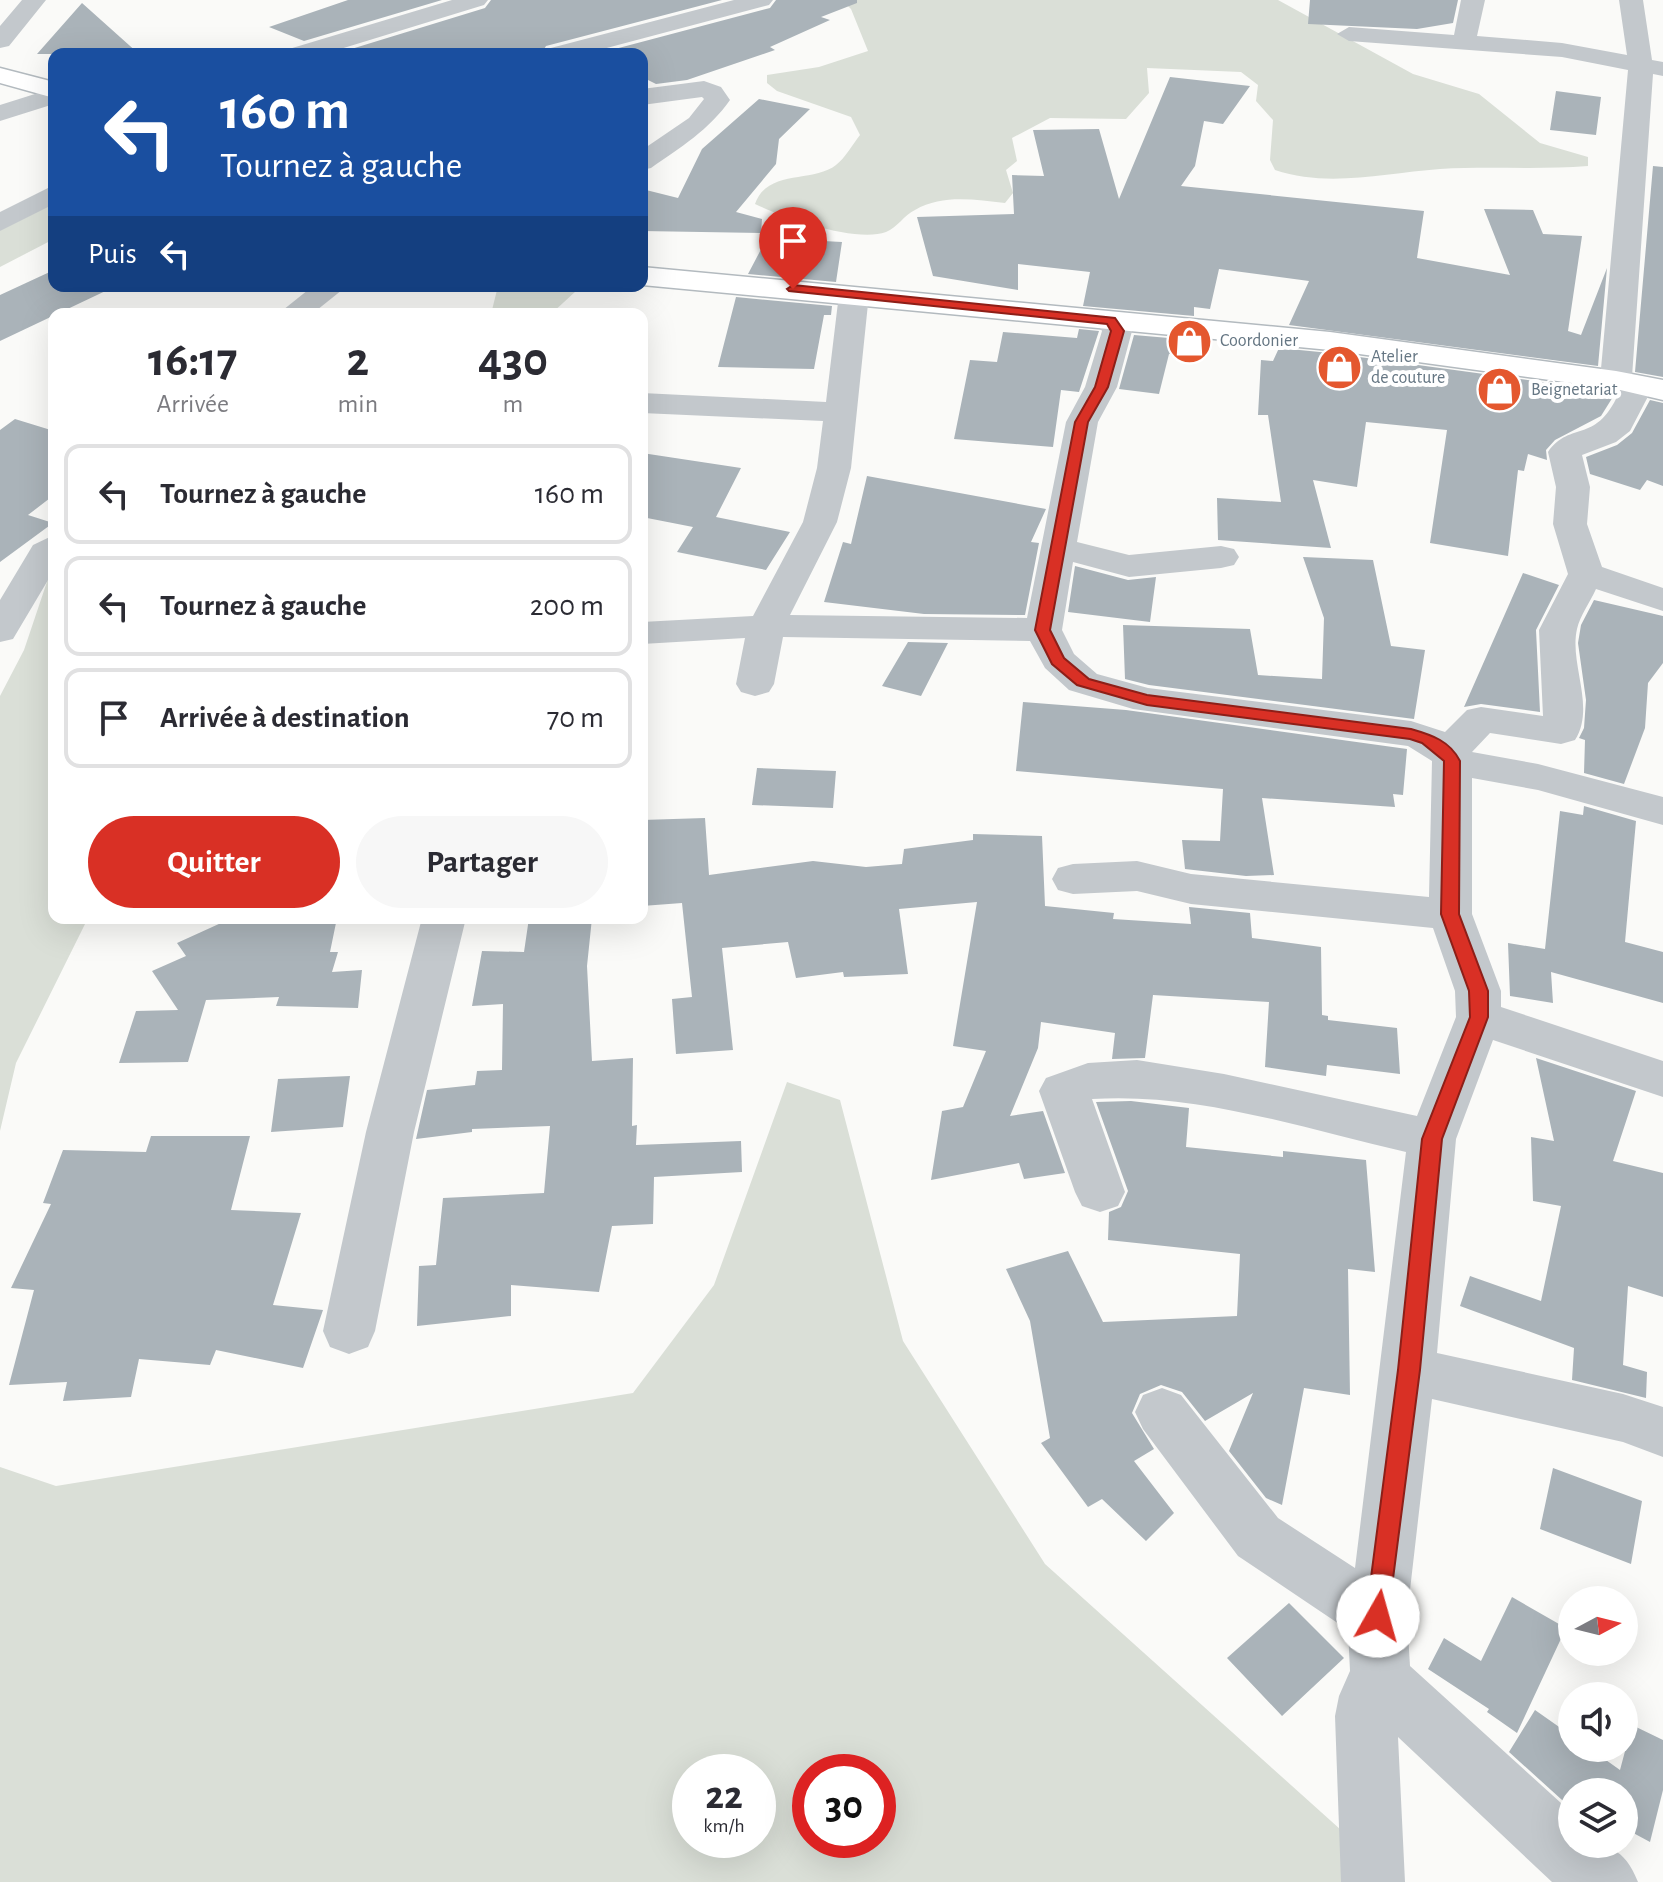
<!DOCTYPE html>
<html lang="fr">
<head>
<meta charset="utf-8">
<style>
  body { margin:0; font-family:"Alegreya Sans",sans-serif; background:#f7f7f7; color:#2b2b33; height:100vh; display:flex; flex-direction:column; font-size:30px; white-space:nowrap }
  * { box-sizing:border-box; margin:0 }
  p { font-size:26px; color:#7c7c81 }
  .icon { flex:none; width:44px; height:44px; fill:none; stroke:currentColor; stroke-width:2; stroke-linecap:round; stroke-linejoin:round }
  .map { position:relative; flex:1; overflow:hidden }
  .side { position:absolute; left:48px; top:308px; width:600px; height:616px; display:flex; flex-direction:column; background:#fff; border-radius:16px; box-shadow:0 8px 32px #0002 }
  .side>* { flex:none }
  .banner { position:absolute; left:48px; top:48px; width:600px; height:244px; border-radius:16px; box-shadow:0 8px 32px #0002; background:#1a4fa0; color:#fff; overflow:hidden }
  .needle { width:52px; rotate:83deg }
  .tools { position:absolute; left:1558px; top:1586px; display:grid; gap:16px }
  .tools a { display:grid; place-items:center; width:80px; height:80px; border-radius:50%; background:#fff; box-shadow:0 8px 32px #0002; font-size:40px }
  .speed { position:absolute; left:672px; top:1754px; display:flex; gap:16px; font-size:40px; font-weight:700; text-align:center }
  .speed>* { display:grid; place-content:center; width:104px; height:104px; border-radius:50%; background:#fff; box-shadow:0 8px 32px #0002; line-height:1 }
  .speed small { font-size:20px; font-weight:400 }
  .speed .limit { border:12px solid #d22; background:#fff; color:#111 }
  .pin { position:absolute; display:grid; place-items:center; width:68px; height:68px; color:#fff; margin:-82px -34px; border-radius:50% 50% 50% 0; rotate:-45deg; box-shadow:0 0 8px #0007 }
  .pin .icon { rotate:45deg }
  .me { position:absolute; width:88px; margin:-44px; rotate:7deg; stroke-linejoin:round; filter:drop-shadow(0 0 6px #0008) }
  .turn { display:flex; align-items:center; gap:28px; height:168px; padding:0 40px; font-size:36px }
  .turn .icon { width:104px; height:104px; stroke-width:2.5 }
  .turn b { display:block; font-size:56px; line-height:68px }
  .then { display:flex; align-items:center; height:76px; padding:0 40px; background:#0003; gap:16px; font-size:30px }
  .eta { display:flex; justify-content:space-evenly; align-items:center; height:136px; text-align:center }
  .eta b { font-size:48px; font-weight:700; line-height:56px }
  .action { display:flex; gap:16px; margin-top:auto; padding:16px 40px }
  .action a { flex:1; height:92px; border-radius:48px; background:#d93025; color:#fff; font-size:32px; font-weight:700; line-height:92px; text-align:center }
  .action a+a { background:#f7f7f7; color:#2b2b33 }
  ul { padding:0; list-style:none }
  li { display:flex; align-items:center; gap:24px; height:100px; margin:0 16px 12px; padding:0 24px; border:4px solid #e1e1e2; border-radius:16px }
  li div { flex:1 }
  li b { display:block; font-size:30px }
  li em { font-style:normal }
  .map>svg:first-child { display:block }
  .green { fill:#dadfd7; fill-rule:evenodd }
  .building { fill:#aab3b9 }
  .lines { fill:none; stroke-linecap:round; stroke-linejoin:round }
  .secondary-casing { stroke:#b3babf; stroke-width:3 }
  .street { fill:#c3c8cc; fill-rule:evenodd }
  .secondary { fill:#fff; fill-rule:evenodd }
  .route { fill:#d93025; stroke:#8d1f18; stroke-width:2 }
  .labels { text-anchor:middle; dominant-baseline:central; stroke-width:8; stroke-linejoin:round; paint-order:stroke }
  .far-poi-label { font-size:18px; fill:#657683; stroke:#fff; text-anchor:start }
</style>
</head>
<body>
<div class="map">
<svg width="1663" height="1882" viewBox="0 0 1663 1882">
  <rect width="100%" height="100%" fill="#fafaf8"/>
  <path class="green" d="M842 0H1278L1413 74 1479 94 1540 143 1588 157V166C1539 170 1489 166 1440 169 1385 173 1328 188 1275 170L1270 160 1273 120 1256 101 1258 85 1241 72 1147 68 1149 93 1126 119 1050 118 1012 138 1017 161 1006 170 1013 193 1005 203C975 200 943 194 915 210 904 215 897 228 886 232 856 243 784 218 755 204 767 169 813 183 836 165 845 158 853 144 860 135L851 117 777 91 767 83V75L819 67 868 51 851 9Z
    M54 200V239L0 267V218Z
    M498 286H573L576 291 551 314H491Z
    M54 561V918H88L16 1063 0 1131V696L24 650Z
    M787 1082 840 1100 903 1341 1045 1564 1390 1874 1388 1882H0V1467L56 1486 633 1393 714 1285ZM690 1772H758V1840H690ZM810 1772H878V1840H810Z"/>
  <path class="building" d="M348 0H442L304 41 269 27Z
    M491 0H722L546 46 541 54H335L485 8Z
    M776 0H857V3L821 17 830 20 770 47 775 50 687 80 656 84 642 77V54H596L770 8Z
    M1310 0H1458L1453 23 1417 29 1308 24Z
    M82 3 139 54H37Z
    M1170 77 1250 86 1223 124 1204 121 1195 166 1181 186 1424 211 1417 258 1510 275 1484 209 1533 210 1543 234 1582 236 1568 331 1581 335 1607 268 1598 366 1289 325 1309 281 1219 269 1210 309 1194 307V316L1083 306 1090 272 1018 264V290L933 276 917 217 1014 214 1012 175 1044 176 1033 130 1099 129 1119 199Z
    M1556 91 1601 97 1596 135 1550 130Z
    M759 99 810 109 779 139 776 164 736 212 762 219 761 233 642 231V189L678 198 702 149Z
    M1653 166 1663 167V377L1635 372Z
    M767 238 842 242 836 282 748 274Z
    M54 270V286H116L0 341V295Z
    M736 297 832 306 831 315H824L814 369 718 367Z
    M1079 329 1099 331 1079 392 1061 390 1053 447 954 439 970 360 997 362 1003 332 1077 338Z
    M1134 335 1192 340 1191 356 1169 354 1159 394 1119 389Z
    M1279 348 1330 353 1616 392 1601 416 1555 440 1546 450 1547 460 1528 454 1524 471 1518 470 1508 556 1430 543 1447 430 1366 422 1357 487 1313 480 1331 548 1218 540 1217 498 1281 502 1268 415H1258L1261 360 1273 361Z
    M1650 400 1663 403V486L1647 480 1640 490 1590 474 1586 457 1617 445 1632 433Z
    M15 419 54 431V495L28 515 53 523 0 562V430Z
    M642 453 741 468 716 517 790 532 766 570 677 552 693 527 642 517Z
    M867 476 1046 509 1031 542 1039 543 1025 615 924 614 824 602 843 542 851 544Z
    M1303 557 1373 560 1391 646 1425 650 1414 719 1149 685 1125 679 1123 625 1250 629 1258 675 1322 679 1324 618Z
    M1075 566 1128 580 1156 577 1150 622 1068 612Z
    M1523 573 1559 585 1536 630 1540 712 1481 704 1464 707Z
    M1594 600 1663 616V663L1648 683 1645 728 1624 784 1584 773 1585 740 1579 738 1584 728 1586 700 1578 643 1581 625Z
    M908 642 948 643 921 696 882 686Z
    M1023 702 1126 710 1407 749 1403 795 1393 794 1395 807 1262 798 1274 875 1246 876 1185 869 1182 840 1220 841 1223 789 1016 771Z
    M757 768 836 771 833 808 752 805Z
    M1584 806 1636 821 1625 942 1663 952V1003L1551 972 1553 1003 1510 996 1508 943 1545 949 1560 811 1583 815Z
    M705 818 709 875 813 861 866 867 902 864 904 849 973 840V834L1042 836 1045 906 1114 913 1113 919 1191 924 1189 907 1250 913 1252 938 1321 947 1322 1015 1328 1016V1020L1397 1028 1400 1074 1327 1065 1326 1076 1265 1067 1269 1002 1153 995 1145 1058 1112 1059 1115 1033 1041 1022 1038 1048 1010 1116 1043 1111 1065 1173 1024 1179 1019 1163 931 1180 942 1111 963 1107 986 1051 953 1046 977 902 899 909 908 974 844 977 843 972 796 978 788 942 722 948 733 1050 676 1054 672 999 692 997 682 903 642 906V820Z
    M232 918H337L330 952H338L332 972 362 970 358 1008 276 1006 279 997 206 1000 188 1062 119 1063 136 1011 178 1010 152 971 186 956 177 943Z
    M529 918H592L587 966 592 1061 633 1058 632 1126 637 1125 636 1145 741 1141 742 1172 654 1177 653 1224 612 1226 599 1292 511 1285V1316L417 1326 419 1266 436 1265 443 1198 544 1193 550 1126 472 1129V1132L416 1139 427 1090 475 1085 477 1071 502 1070 503 1004 472 1006 482 951 524 952Z
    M1536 1058 1636 1091 1613 1161 1663 1173V1297L1628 1286 1623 1365 1647 1372 1646 1398 1572 1380 1574 1348 1460 1306 1470 1276 1541 1301 1561 1206 1533 1201 1531 1137 1554 1141Z
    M350 1076 343 1127 271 1132 278 1079Z
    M1131 1101 1189 1108 1186 1147 1283 1157V1151L1366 1160 1375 1272 1348 1269 1350 1395 1304 1388 1282 1505 1266 1498 1229 1451 1253 1393 1205 1421 1182 1392 1161 1385 1140 1394 1132 1413 1154 1449 1134 1461 1174 1513 1146 1541 1102 1499 1088 1507 1041 1443 1050 1438 1030 1321 1006 1269 1068 1251 1103 1322 1237 1316 1240 1254 1108 1240 1109 1212 1121 1207 1128 1191 1096 1102Z
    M151 1136H250L231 1210 301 1213 273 1305 323 1310 303 1368 216 1350 210 1365 139 1359 131 1397 63 1401 67 1382 9 1385 34 1290 11 1288 51 1204 43 1203 63 1150 146 1152Z
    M1553 1468 1642 1501 1631 1564 1540 1529Z
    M1512 1597 1566 1628 1517 1733 1487 1712 1489 1709 1428 1669 1444 1638 1481 1661Z
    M1289 1603 1344 1658 1282 1716 1227 1658Z
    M1535 1710 1572 1736V1748H1589L1620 1770 1632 1725 1663 1740V1790L1650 1842 1624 1828V1792H1572V1809L1509 1752Z"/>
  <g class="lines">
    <defs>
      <path id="secondary" d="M0 68 54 82V98L0 83Z
        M642 267 1330 332 1616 371 1663 380V400L1616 389 1330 350 642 285Z"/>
    </defs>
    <use href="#secondary" class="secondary-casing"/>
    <path class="street" d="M22 0H46L9 46 0 48V26Z
      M452 0H488L484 5 324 54H286L289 49Z
      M734 0H773L769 5 584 54H544L547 49Z
      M1461 0H1485L1477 36 1562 43 1627 55 1619 0H1643L1652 60 1663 62V76L1653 74 1632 377 1649 378 1654 385 1630 431 1616 442 1582 455 1590 487 1587 524 1602 567 1663 588V611L1596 589C1590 602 1580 616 1577 629 1569 664 1596 707 1575 740L1561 744 1490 733 1472 752 1538 764 1663 797V825L1538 790 1472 778V914L1501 991V1007L1663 1061V1097L1493 1040 1456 1139 1437 1353 1623 1394 1663 1407V1457L1623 1442 1432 1399 1407 1616 1410 1666 1572 1813V1844C1608 1844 1624 1847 1638 1882H1552L1398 1737 1405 1882H1341L1335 1716 1339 1696 1350 1671 1348 1630 1238 1556 1143 1429 1135 1412 1143 1395 1162 1388 1181 1395 1278 1518 1355 1568 1406 1152C1305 1129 1197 1092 1092 1099L1125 1192 1118 1206 1100 1212 1082 1206 1075 1192 1039 1091 1046 1078 1088 1063 1137 1060 1224 1074 1417 1116 1456 1017 1455 991 1433 928 1191 904 1137 891 1073 894 1058 890 1052 879 1058 868 1073 864 1137 861 1191 874 1429 897 1432 761 1408 746 1133 709 1069 690 1045 668 1030 641 783 637 774 684 769 692 755 696 741 692 736 684 745 638 642 644V622L753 616 803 522 817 468 823 421 642 413V393L826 402 839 294 844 288H864L869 294 851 468 837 522 790 615 1027 618 1066 422 1085 387 1102 331 1096 321 1100 315H1122L1132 331 1117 387 1098 422 1077 542 1129 555 1221 546 1234 549 1239 557 1234 565 1221 568 1129 577 1073 562 1062 630 1074 654 1097 674 1148 688 1411 721 1445 732 1467 710 1481 707 1543 716 1539 630 1568 574 1553 524 1556 487 1548 452C1571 419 1597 447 1621 388L1605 387 1600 380 1628 70 1562 57 1349 41 1337 34 1349 27 1454 35Z
      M704 81 721 87 730 100C709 130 681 147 651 168L642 170V150L689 118 704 99 702 97 642 105V89Z
      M54 88V104L0 121V105Z
      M54 185V204L0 231V212Z
      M313 286H347L312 314H278Z
      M54 535V570L13 639 0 642V600L33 545Z
      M422 918H466L414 1132 375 1331 368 1347 349 1354 330 1347 323 1331 366 1132Z"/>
    <use href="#secondary" class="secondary"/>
  </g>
  <path class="route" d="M793 285 1115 318 1124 331 1108 387 1088 422 1050 630 1064 658 1089 679 1147 695 1411 729C1432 735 1450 741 1460 761L1459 914 1488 991V1017L1442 1139 1420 1370 1387 1625 1378 1628 1370 1625 1366 1616 1398 1370 1422 1139 1470 1017 1469 991 1441 914 1444 761 1422 743 1410 739 1147 705 1077 685 1052 664 1035 630 1075 422 1095 387 1111 331 1107 324 789 291 787 289Z"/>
  <defs>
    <symbol id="shop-disc" viewBox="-11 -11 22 22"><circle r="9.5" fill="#e4572e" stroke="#fff"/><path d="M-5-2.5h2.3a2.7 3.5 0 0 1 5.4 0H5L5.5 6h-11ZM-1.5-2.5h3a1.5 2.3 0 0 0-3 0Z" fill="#fff"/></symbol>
  </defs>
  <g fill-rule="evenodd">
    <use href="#shop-disc" x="1164" y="316" width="51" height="51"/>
    <use href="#shop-disc" x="1314" y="342" width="51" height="51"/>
    <use href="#shop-disc" x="1474" y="364" width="51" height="51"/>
  </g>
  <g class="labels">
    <g class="far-poi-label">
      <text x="1220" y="341">Coordonier</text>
      <text x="1371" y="357">Atelier<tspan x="1371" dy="21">de couture</tspan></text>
      <text x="1531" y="390">Beignetariat</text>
    </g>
  </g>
</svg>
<div class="tools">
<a><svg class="needle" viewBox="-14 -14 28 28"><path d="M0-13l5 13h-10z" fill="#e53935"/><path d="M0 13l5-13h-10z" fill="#7c7c81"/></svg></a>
<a><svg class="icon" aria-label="sound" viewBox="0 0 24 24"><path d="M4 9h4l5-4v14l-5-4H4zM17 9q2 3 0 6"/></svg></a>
<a><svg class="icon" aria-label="layers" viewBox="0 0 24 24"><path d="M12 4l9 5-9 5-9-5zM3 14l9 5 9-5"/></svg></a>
</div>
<div class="speed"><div>22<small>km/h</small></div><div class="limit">30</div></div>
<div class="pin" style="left:793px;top:289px;background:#d93025"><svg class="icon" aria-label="arrive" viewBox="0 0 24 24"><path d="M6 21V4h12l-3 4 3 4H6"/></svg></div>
<svg class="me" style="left:1378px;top:1616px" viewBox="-20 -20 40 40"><circle r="19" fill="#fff"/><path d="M0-13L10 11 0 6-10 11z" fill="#d93025"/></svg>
<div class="banner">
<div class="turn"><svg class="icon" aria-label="left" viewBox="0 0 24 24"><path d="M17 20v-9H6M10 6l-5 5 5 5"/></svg><div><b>160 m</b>Tournez à gauche</div></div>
<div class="then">Puis<svg class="icon" aria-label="left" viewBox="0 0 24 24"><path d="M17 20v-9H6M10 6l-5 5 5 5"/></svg></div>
</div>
<section class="side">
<div class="eta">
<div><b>16:17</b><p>Arrivée</p></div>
<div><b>2</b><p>min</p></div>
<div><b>430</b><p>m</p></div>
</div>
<ul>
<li><svg class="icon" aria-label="left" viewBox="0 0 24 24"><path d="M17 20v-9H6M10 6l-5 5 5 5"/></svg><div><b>Tournez à gauche</b></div><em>160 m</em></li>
<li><svg class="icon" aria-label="left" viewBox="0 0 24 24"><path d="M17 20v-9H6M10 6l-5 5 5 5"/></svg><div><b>Tournez à gauche</b></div><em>200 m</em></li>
<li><svg class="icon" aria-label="arrive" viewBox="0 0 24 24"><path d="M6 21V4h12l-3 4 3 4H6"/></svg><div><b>Arrivée à destination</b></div><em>70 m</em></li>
</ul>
<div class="action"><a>Quitter</a><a>Partager</a></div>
</section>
</div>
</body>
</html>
